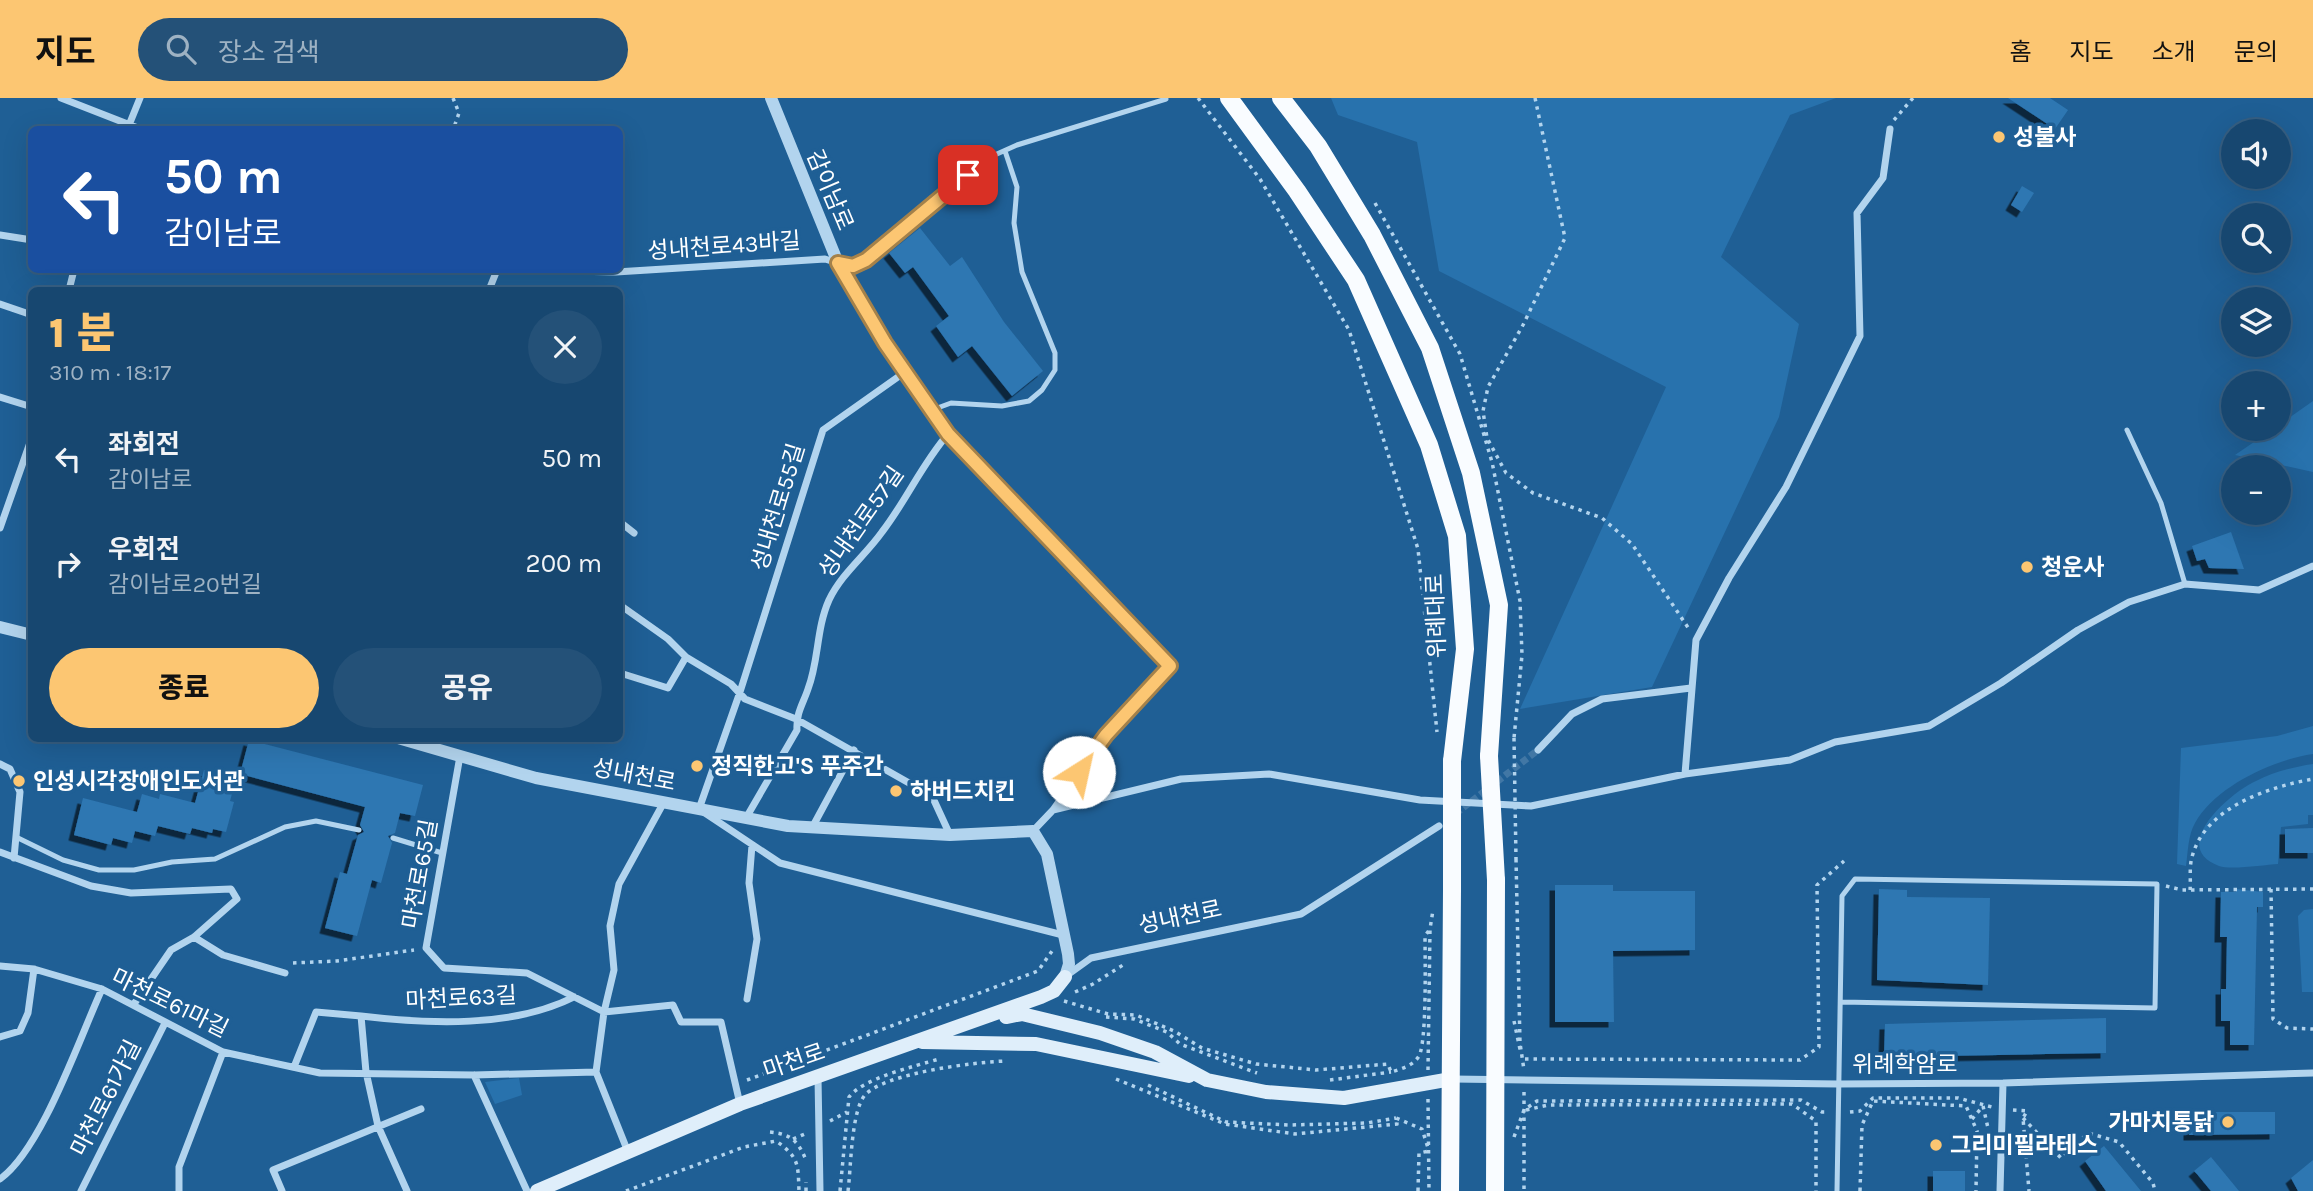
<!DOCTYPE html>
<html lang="ko">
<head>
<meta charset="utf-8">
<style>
  body { margin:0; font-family:Karla,"Noto Sans KR",sans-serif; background:#245178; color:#f1f3f6; height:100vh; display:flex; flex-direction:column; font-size:26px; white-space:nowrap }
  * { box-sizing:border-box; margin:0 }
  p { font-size:23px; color:#9eb2c3 }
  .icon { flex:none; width:38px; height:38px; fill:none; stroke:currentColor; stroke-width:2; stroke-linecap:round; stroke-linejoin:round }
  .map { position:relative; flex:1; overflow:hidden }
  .panel { position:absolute; left:28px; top:189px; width:595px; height:455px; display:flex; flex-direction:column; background:#174770; border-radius:10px; box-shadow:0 7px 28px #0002,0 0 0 2px #365f83 }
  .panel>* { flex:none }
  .guide { position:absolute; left:28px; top:28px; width:595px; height:147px; border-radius:10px; box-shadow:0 7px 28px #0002,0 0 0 2px #365f83; background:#1a4fa0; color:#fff; overflow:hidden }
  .buttons { position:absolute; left:2221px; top:21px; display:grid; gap:14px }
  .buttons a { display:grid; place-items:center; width:70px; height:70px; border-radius:50%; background:#174770; box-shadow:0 7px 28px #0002,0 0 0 2px #365f83; font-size:35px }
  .pin { position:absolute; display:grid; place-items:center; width:60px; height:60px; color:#fff; margin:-30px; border-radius:14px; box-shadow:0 4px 10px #0006 }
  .me { position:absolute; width:77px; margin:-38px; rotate:35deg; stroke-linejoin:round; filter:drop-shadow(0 0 5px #0008) }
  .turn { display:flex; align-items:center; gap:24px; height:147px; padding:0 21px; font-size:32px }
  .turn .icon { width:91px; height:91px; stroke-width:2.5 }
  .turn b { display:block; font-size:49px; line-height:60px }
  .round { display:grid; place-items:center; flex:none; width:74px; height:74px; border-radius:37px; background:#245178 }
  .summary { display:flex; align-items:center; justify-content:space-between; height:119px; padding:0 21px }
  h1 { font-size:42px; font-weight:800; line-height:52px; color:#fcc672 }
  .primary-button { display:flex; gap:14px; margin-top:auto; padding:14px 21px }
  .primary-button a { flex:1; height:80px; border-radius:42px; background:#fcc672; color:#111; font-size:28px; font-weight:800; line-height:80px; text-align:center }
  .primary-button a+a { background:#245178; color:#f1f3f6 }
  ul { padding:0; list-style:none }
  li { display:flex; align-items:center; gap:21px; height:105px; padding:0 21px }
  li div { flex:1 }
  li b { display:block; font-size:26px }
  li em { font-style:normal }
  header { display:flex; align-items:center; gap:42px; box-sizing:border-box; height:98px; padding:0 35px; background:#fcc672; color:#111 }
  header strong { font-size:33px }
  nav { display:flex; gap:38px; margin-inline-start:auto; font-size:24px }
  .search { width:490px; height:63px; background:#245178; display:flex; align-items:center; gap:18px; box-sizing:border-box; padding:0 24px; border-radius:38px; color:#9eb2c3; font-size:26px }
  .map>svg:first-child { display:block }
  .green { fill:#2872ad }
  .building { fill:#2e77b2; filter:url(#shadow) }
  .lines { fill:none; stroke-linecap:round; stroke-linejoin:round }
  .minor-tunnel { stroke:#4177a5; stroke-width:7; stroke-dasharray:7 3.5; stroke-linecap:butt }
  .path { stroke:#b2d4ee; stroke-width:3.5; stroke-dasharray:3.5 5; stroke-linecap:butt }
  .service { stroke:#b2d4ee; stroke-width:5 }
  .minor { stroke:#b2d4ee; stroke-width:7 }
  .tertiary { stroke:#b2d4ee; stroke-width:12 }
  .secondary { stroke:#dfeefa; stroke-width:14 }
  .primary { stroke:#f9fcff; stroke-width:18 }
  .path-bridge { stroke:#b2d4ee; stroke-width:3.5; stroke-dasharray:3.5 5; stroke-linecap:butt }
  .primary-bridge { stroke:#f9fcff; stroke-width:18 }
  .route-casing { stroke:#a4814a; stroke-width:18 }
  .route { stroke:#fcc672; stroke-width:12 }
  .poi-dot { fill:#fcc672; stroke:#1f5f95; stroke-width:2.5 }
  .labels { text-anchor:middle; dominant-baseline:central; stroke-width:7; stroke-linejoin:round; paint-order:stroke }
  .poi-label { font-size:23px; font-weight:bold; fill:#fff; stroke:#1f5f95; text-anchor:start }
  .street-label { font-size:23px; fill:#fff; stroke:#1f5f95 }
</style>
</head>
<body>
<header>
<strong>지도</strong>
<div class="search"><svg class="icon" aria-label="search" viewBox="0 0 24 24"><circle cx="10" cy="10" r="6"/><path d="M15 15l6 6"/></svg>장소 검색</div>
<nav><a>홈</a><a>지도</a><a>소개</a><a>문의</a></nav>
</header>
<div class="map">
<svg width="2313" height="1093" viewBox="0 0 2313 1093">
  <defs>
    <filter id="shadow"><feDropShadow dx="-5.5" dy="5.5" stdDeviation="0" flood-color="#0009"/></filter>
  </defs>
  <rect width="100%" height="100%" fill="#1f5f95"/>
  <path class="green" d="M1331 0H1836L1790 17 1721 159 1799 226 1779 319 1652 589 1520 611 1666 289 1439 173 1417 44 1338 17Z
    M2313 303V374L2235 357 2273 331H2278L2279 327Z
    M2313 628V656C2273 662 2216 688 2195 725 2188 737 2188 754 2186 768L2177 766 2181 650 2277 638Z
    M2313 666V717H2308V726L2281 729 2278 766C2264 767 2231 772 2219 768 2167 749 2231 694 2256 683 2274 674 2293 669 2313 666Z
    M2313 811V894H2302L2298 818 2304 812Z
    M519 980 522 997 495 1006 485 984Z"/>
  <path class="building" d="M2008 0H2050L2068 12 2055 31Z
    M2022 88 2034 95 2022 114 2011 107Z
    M920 130 950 168 962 159 1004 224 1043 273 1012 298 972 248 958 259 936 228 949 218 913 169 905 175 889 155Z
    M2231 434 2244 471 2209 470 2205 461 2197 463 2192 448Z
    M249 642 423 687 415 718 400 715 395 735 388 738 392 745 381 785 372 782 357 838 325 830 340 774 347 776 358 737 364 734 360 727 365 709 240 676Z
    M204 672 236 681 230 703 234 704 226 734 213 731 212 735 192 730 190 736 158 728 155 738 135 733 132 745 113 740 111 747 74 737 83 700 137 714 142 696 159 701 160 696 195 705Z
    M2313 730V755H2285V731Z
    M1555 787H1613V793H1695V852L1613 853 1614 924H1555Z
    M1879 791 1907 792V799L1990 800 1988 887 1877 882Z
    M2236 791 2263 794V809H2257L2254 947H2230V923H2221V891H2226L2227 839H2220L2221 794H2236Z
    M2106 920V955L1884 959 1885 926Z
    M2189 1014H2275V1036L2189 1037Z
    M2104 1048 2141 1093H2106L2085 1063Z
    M2211 1059 2239 1093H2211L2197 1076 2194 1073Z
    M2313 1062V1093H2298L2291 1080Z
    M1933 1073H1965V1093H1933Z"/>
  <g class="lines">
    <path class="minor-tunnel" d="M1455 716 1538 652"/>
    <path class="path" d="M453 0 459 15 453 32
      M1198 0 1260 81 1349 232 1418 451 1437 634
      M1535 0 1565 140 1523 227 1488 289 1483 313 1487 340 1506 375 1533 395 1602 420 1632 446 1689 531
      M1894 22 1913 0
      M1375 105 1460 256 1492 364 1520 503 1522 557 1514 640
      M1516 761 1520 945 1524 972
      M2166 788 2182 792 2313 791
      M2271 791 2273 921 2287 930 2313 931
      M2190 792C2191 782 2189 769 2192 759 2205 709 2269 689 2313 681
      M293 865 337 863 414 852
      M1075 894 1093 886 1123 867
      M1064 903 1108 916 1136 917 1174 933 1202 950 1256 966 1316 972 1388 966 1391 974C1401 971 1413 968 1419 958 1427 943 1425 859 1425 838L1430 831
      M1106 919 1134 921 1167 934 1180 946 1257 975
      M1514 923 1521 956
      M1525 961 1800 962 1819 949 1817 787 1844 763
      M1428 972 1430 831 1433 812
      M1116 981 1225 1026 1295 1036 1397 1026 1396 1020 1422 1031 1429 1053
      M747 982 1038 873 1052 853
      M1330 982 1391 974
      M1148 987 1226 1024 1289 1027 1367 1025 1396 1020
      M1524 994V1093
      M1428 1001 1429 1093
      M1983 1008 1988 1030
      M1526 1012 1548 1007 1792 1006 1816 1023V1093
      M2013 1012 2027 1013 2023 1020 2029 1093
      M1850 1014 1860 1013 1873 1000H1958L1992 1009
      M2023 1020 2061 1060 2088 1035 2119 1044 2153 1085 2155 1093
      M1972 1021 1983 1008
      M830 1023 847 1014
      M770 1034C791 1036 798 1043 806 1062
      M1514 1039 1524 1012 1537 1003 1801 1002 1822 1014H1828
      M793 1041 807 1035
      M626 1093 744 1049 776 1043C799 1059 798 1066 799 1093
      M806 1093V1084
      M840 1093 849 999C863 980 916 968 939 961
      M848 1093C851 1071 851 1013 865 997 885 975 975 964 1006 963
      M1418 1093 1419 1055 1429 1053
      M1860 1093 1862 1027 1873 1003 1966 1008 1977 1033 1976 1093"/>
    <path class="service" d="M838 165 853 168 866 162 988 60 1017 47 1166 1
      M932 312 951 305 1002 308 1029 303 1042 292 1055 272V255L1022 174 1014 125 1017 89 1005 53
      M2127 332 2161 405 2185 486
      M16 739 63 762 99 772H134L172 764 215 761 285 729 316 723 359 732
      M393 740 442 755
      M1837 1093 1842 798 1855 781 2157 786 2155 910 1842 904"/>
    <path class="minor" d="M61 0 143 32
      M127 32 140 0
      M0 137 32 142
      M528 172 616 174 825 161 838 165 885 245 948 336 1170 568 1106 637 1053 712
      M69 192 74 172
      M489 192 497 172
      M0 206 32 217
      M905 274 823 332 740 594 699 711 780 765 1063 837
      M0 299 32 309
      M620 424 634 435
      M0 430 32 339
      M620 507 668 541 686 559 731 586 745 601 796 621 932 698 950 737
      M620 575 668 590 686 559
      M1538 652 1572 616 1602 601 1691 590
      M460 658 426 850 444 870 527 875 604 914 596 974 628 1054
      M0 666 10 671 20 694 14 760
      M1685 676 1696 542 1729 480 1786 389 1860 238 1857 115 1883 80 1890 31
      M664 704 619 786 610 828 614 872 604 914 673 907 681 924H721L740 1006
      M746 720 797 632C796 615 803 606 808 591 819 563 816 531 829 502 842 475 865 458 882 434 906 403 922 366 948 336
      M813 728 854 652
      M1033 733 1053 712 1181 681 1269 676 1420 702 1531 708 1685 676 1790 662 1835 644 1929 628 2001 585 2078 532 2129 504 2185 486 2259 492 2313 468
      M0 754 91 788 131 795 231 791 237 801 194 839 171 852 134 906
      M194 839 223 857 285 875
      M0 868 34 871 102 891 223 954 320 975 474 977 596 974
      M1066 878 1091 860 1301 816 1439 728
      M747 901 757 841 749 785 752 747
      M0 939 20 933 28 915 34 871
      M294 969 316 914 361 918
      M474 977 527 1093
      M818 980 820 1093
      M1453 981 1838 986 2003 985 2313 975
      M0 1081C42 1051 79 941 102 891
      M81 1093 165 925
      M179 1093V1069L223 954
      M282 1093 273 1072 421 1011
      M407 1093 378 1028 366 974 361 918C428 926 513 930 574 899
      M2000 1093 2003 985"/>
    <path class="tertiary" d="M771 0 838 165
      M0 529 32 537
      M398 640 536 680 788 728 950 737 1033 733 1047 756 1068 856 1069 866 1065 879"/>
    <path class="secondary" d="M1006 919 1022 916 1100 935 1155 954 1207 982 1266 994 1344 1000 1451 981
      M922 944 1036 946 1189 978
      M537 1093 740 1006 1041 899 1054 893 1065 879"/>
    <path class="primary" d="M1229 0 1297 93 1356 182 1429 347 1457 438 1465 551 1452 663
      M1281 0 1318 48 1372 137 1430 250 1471 375 1499 507 1489 658
      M1450 1093 1452 792
      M1495 1093 1496 782"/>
    <path class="path-bridge" d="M1514 640 1516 761"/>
    <path class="primary-bridge" d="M1489 658 1496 782
      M1452 792V663"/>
  </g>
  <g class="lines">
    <defs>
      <path id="route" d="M968 77 866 162 853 168 838 165 885 245 948 336 1170 568 1106 637 1079 674"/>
    </defs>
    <use href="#route" class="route-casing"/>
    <use href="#route" class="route"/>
  </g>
  <g class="poi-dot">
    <circle cx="1999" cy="39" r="7"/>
    <circle cx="2027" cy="469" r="7"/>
    <circle cx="697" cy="668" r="7"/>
    <circle cx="19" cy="683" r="7"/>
    <circle cx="896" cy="693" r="7"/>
    <circle cx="2228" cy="1024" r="7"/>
    <circle cx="1936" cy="1047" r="7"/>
  </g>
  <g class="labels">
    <g class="poi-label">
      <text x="2013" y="39">성불사</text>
      <text x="2041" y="469">청운사</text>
      <text x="711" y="668">정직한고'S 푸주간</text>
      <text x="33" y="683">인성시각장애인도서관</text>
      <text x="910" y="693">하버드치킨</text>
      <text x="2214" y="1024" text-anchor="end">가마치통닭</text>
      <text x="1950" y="1047">그리미필라테스</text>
    </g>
    <g class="street-label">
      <text transform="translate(830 92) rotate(67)">감이남로</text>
      <text transform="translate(724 148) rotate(-4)">성내천로43바길</text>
      <text transform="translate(778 409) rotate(-73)">성내천로55길</text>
      <text transform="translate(861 424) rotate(-55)">성내천로57길</text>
      <text transform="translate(1436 518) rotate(-92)">위례대로</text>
      <text transform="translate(634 677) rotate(11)">성내천로</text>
      <text transform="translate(420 776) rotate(-80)">마천로65길</text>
      <text transform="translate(1180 819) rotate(-12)">성내천로</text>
      <text transform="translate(461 900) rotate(-3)">마천로63길</text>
      <text transform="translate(170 905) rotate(26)">마천로61마길</text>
      <text transform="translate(794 963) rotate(-19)">마천로</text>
      <text x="1905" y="966">위례학암로</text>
      <text transform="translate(106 1000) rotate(-63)">마천로61가길</text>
    </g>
  </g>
</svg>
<div class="buttons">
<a><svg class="icon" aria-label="sound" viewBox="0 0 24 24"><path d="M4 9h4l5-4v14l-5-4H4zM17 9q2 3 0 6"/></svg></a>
<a><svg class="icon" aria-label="search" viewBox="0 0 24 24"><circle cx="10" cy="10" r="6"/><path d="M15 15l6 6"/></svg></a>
<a><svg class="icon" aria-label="layers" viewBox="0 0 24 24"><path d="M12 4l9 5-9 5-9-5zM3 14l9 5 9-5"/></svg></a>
<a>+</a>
<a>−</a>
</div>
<div class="pin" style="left:968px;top:77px;background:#d93025"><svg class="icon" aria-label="arrive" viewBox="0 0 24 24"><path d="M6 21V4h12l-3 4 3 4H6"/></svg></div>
<svg class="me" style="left:1079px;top:674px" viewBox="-20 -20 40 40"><circle r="19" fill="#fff"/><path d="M0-13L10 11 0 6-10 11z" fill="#fcc672"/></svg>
<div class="guide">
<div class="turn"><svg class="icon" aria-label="left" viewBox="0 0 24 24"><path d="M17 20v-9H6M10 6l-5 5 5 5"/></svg><div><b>50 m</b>감이남로</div></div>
</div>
<section class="panel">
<div class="summary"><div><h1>1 분</h1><p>310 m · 18:17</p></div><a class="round"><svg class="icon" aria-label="close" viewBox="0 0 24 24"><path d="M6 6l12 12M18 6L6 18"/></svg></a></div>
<ul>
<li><svg class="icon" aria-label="left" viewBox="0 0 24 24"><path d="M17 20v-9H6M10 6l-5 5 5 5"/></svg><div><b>좌회전</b><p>감이남로</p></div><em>50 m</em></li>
<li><svg class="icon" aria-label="right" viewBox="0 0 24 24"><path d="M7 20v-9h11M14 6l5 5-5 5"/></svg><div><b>우회전</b><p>감이남로20번길</p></div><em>200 m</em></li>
</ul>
<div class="primary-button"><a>종료</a><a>공유</a></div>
</section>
</div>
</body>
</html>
